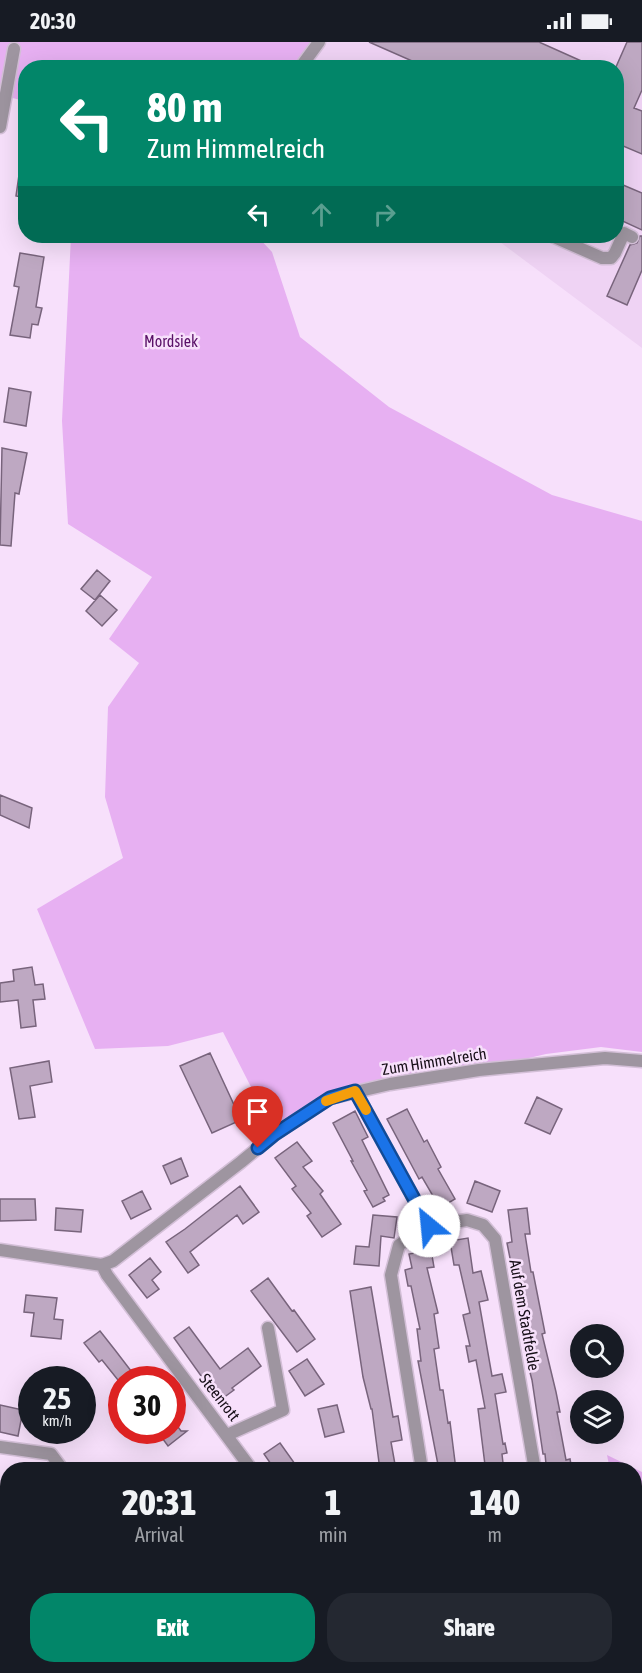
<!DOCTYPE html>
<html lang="en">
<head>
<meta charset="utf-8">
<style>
  body { margin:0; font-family:"Asap Condensed",sans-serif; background:#242831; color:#f1f3f6; height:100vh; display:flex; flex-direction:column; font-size:22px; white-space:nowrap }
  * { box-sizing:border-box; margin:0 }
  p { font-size:20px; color:#9ea1a6 }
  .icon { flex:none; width:33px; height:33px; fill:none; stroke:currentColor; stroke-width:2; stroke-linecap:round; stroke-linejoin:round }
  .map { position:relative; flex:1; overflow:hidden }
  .sheet { position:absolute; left:0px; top:1420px; width:642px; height:212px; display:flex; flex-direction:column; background:#171b24; border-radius:24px 24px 0 0; box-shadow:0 6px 24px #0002 }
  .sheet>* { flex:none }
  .top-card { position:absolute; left:18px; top:18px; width:606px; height:183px; border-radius:24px; box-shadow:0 6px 24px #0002; background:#028669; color:#fff; overflow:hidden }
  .buttons { position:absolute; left:570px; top:1282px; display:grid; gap:12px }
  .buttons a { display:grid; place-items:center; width:54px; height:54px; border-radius:50%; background:#171b24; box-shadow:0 6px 24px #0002; font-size:30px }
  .speed { position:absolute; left:18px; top:1324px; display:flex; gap:12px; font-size:30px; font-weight:700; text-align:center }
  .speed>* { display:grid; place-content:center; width:78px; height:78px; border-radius:50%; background:#171b24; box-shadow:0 6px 24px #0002; line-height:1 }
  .speed small { font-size:15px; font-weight:400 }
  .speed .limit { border:9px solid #d22; background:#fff; color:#111 }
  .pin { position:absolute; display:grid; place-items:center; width:51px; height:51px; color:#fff; margin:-62px -26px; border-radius:50% 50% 50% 0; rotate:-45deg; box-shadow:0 0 6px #0007 }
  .pin .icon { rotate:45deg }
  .me { position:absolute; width:66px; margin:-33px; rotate:332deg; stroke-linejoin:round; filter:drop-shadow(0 0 4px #0008) }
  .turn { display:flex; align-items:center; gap:21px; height:126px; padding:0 30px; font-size:27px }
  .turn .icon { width:78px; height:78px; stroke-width:2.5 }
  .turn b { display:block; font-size:42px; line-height:51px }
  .lanes { display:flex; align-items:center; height:57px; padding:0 30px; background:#0003; justify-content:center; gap:30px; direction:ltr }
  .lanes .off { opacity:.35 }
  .eta { display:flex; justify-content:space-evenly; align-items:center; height:102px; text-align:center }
  .eta b { font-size:36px; font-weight:800; line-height:42px }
  .primary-button { display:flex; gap:12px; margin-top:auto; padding:12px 30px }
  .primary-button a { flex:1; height:69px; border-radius:24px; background:#028669; color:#fff; font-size:24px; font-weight:800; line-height:69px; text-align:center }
  .primary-button a+a { background:#242831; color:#f1f3f6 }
  .status { display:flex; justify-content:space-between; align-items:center; height:42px; padding:0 30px; background:#171b24; direction:ltr }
  .status svg { height:16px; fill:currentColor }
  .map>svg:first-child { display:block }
  .built { fill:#efd3f4 }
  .green { fill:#e7b0f2 }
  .building { fill:#bea8c2; stroke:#78647c; stroke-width:1.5 }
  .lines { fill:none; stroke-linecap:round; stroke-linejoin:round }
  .minor-casing { stroke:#d3bfd7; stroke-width:15 }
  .highway-casing { stroke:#d3bfd7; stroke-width:21 }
  .minor { stroke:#9e95a0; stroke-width:12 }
  .highway { stroke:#4b394f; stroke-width:18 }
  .route-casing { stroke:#114b97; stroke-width:15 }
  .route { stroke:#1a73e8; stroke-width:10 }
  .slow { stroke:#f59e0b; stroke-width:10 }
  .labels { text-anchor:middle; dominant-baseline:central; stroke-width:5; stroke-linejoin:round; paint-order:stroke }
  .park-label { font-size:16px; fill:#591067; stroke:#f7e0fb }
  .street-label { font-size:16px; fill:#170f18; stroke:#f7e0fb }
</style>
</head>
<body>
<div class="status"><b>20:30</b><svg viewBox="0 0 49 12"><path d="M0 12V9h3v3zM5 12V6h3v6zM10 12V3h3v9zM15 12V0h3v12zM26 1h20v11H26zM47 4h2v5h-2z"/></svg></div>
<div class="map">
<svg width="642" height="1631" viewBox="0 0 642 1631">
  <rect width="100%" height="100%" fill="#f7e0fb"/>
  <path class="built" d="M325 0H642V306L492 194H616V26H306Z"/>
  <path class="green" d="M0 0H319L300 25 26 26 25 59 0 53Z
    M71 194H257L272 210 300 295 389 365 552 453 642 479V1010L601 1005 546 1012 479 1028 355 1049 275 1092 223 990 168 1004 95 1007 37 867 123 816 105 755 108 665 139 621 109 597 152 535 68 482 62 379Z
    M607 1413 642 1430V1631H409L408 1625 634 1624V1428H610Z
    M87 1625H182L197 1631H102Z"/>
  <path class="building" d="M369 0H539L597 26H428Z
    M627 0H642V48L634 66 642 69V112L616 101V25Z
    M20 126 26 127V156L16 154Z
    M616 140 642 151V188L616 176Z
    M640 194H642V228L627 263 607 254 630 203 637 201Z
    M20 211 44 215 36 265 42 266 38 283 32 282 30 296 10 293 19 245 14 244Z
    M9 346 31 350 26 384 4 380Z
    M2 406 27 411 19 452 15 451 11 504 0 503Z
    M97 528 110 539 95 558 81 547Z
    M100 553 117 568 102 584 86 569Z
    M0 753 32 766 29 786 0 773Z
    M32 925 35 943 43 942 45 957 33 958 36 984 21 986 18 958 0 960V941L14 939 13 928Z
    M210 1011 241 1078 212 1091 180 1024Z
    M49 1019 52 1040 30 1044 35 1075 19 1077 10 1026Z
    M537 1055 562 1067 550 1092 525 1081Z
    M407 1067 424 1100 427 1098 441 1125 438 1127 455 1157 440 1166 422 1135 419 1137 387 1077Z
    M355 1069 368 1095 362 1098 389 1153 383 1156 385 1159 373 1165 364 1149 367 1148 351 1119H353L333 1081Z
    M297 1100 312 1119 303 1125 323 1149 320 1152 341 1182 322 1195 307 1174 311 1171 292 1147 296 1144 275 1116Z
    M181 1116 188 1134 171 1142 163 1124Z
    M475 1139 500 1149 492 1170 467 1161Z
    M240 1144 259 1170 243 1182 237 1173 190 1210 199 1223 188 1231 166 1200 185 1187Z
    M142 1149 151 1167 131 1177 122 1159Z
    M0 1157H35L36 1178 0 1179Z
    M56 1166 83 1168 81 1190 55 1188Z
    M527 1166 530 1192H525L531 1230H533L545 1291 542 1292 556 1350 560 1370H557L566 1418 570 1417 572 1428H543L542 1422H546L545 1412H543L532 1338 524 1308 528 1307 507 1201 512 1200 508 1168Z
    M373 1173 397 1175 394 1196 381 1194 379 1224 354 1222 356 1204 369 1205Z
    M468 1196 473 1231 481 1229 488 1258 479 1260 492 1334 502 1332 506 1350 495 1352 503 1402 505 1401 507 1411 502 1412 503 1421 485 1423 478 1367 485 1366 476 1318 469 1320 466 1304H470L463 1273 470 1271 459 1223H454L450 1199Z
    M431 1208 434 1225 427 1226 438 1271 434 1272 439 1306 434 1307 440 1348H443L448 1381 450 1380 456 1428H439L418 1319H421L417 1287H420L411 1244H408L405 1228 412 1226 409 1212Z
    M150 1216 161 1230 152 1238 159 1247 147 1256 129 1233Z
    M268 1236 292 1269 294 1268 315 1297 297 1310 251 1249Z
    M371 1245 393 1375 398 1374 402 1398 391 1400 396 1428H380L372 1367H371L363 1335 350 1249Z
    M26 1253 57 1256 54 1277 63 1278 61 1297 31 1294 34 1271 24 1270Z
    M189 1285 220 1327 248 1306 261 1324 232 1346 234 1348 219 1359 174 1296Z
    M100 1289 115 1308 138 1338H118L102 1318 99 1320 84 1301Z
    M307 1317 324 1342 305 1354 289 1329Z
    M0 1363 23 1368 18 1394 0 1390Z
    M337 1363 344 1390 325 1395 318 1367Z
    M172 1377 181 1389H187L168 1404 157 1389H172Z
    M280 1401 295 1422 287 1428H275L264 1412Z"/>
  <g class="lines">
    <defs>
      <path id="minor" d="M300 26 319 0
        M0 85 14 7
        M552 194 602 216H611L615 211 624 191 632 195
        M355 1049 429 1184
        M0 1208 102 1223 113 1219 241 1120 275 1092 330 1056 390 1042 479 1028 605 1016 642 1019
        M102 1223 107 1233 252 1428
        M227 1393 283 1368 268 1286
        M0 1405 51 1412 63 1428
        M422 1428 391 1233 399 1203 429 1184 467 1178 483 1183 495 1197 535 1428
        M182 1624 197 1631
        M341 1624 347 1631
        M263 1631 269 1624"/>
      <path id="highway" d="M0 1604 8 1607
        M44 1624 58 1631
        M0 1630 3 1631"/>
    </defs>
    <use href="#minor" class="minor-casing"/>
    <use href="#highway" class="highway-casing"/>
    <use href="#minor" class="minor"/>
    <use href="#highway" class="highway"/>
  </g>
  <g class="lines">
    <defs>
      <path id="route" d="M258 1106 275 1092 330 1056 355 1049 429 1184"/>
    </defs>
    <use href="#route" class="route-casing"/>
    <use href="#route" class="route"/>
    <path class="slow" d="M326 1059 355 1049 366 1068"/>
  </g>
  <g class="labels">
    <g class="park-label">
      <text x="171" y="299">Mordsiek</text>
    </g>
    <g class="street-label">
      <text transform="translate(434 1019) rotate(-9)">Zum Himmelreich</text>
      <text transform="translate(525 1273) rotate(80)">Auf dem Stadtfelde</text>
      <text transform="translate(220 1355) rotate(52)">Steenrott</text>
    </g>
  </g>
</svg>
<div class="buttons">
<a><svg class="icon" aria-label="search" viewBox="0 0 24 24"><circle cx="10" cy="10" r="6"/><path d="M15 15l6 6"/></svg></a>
<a><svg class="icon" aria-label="layers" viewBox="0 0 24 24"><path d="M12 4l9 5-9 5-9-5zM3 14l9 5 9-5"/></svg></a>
</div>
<div class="speed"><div>25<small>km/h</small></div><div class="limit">30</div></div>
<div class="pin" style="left:258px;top:1106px;background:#d93025"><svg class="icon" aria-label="arrive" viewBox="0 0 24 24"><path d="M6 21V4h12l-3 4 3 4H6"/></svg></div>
<svg class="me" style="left:429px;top:1184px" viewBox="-20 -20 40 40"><circle r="19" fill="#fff"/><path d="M0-13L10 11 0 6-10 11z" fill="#1a73e8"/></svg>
<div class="top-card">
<div class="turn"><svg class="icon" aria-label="left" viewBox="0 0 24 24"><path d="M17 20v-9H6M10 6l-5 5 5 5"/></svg><div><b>80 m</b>Zum Himmelreich</div></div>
<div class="lanes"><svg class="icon" aria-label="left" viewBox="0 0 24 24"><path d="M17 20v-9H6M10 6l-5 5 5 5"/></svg><svg class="icon off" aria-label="ahead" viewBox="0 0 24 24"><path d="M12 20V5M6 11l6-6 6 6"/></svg><svg class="icon off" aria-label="right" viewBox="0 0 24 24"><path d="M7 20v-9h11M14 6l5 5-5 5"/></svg></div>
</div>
<section class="sheet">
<div class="eta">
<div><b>20:31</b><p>Arrival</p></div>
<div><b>1</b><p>min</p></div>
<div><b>140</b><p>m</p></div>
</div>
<div class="primary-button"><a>Exit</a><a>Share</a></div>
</section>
</div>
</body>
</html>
